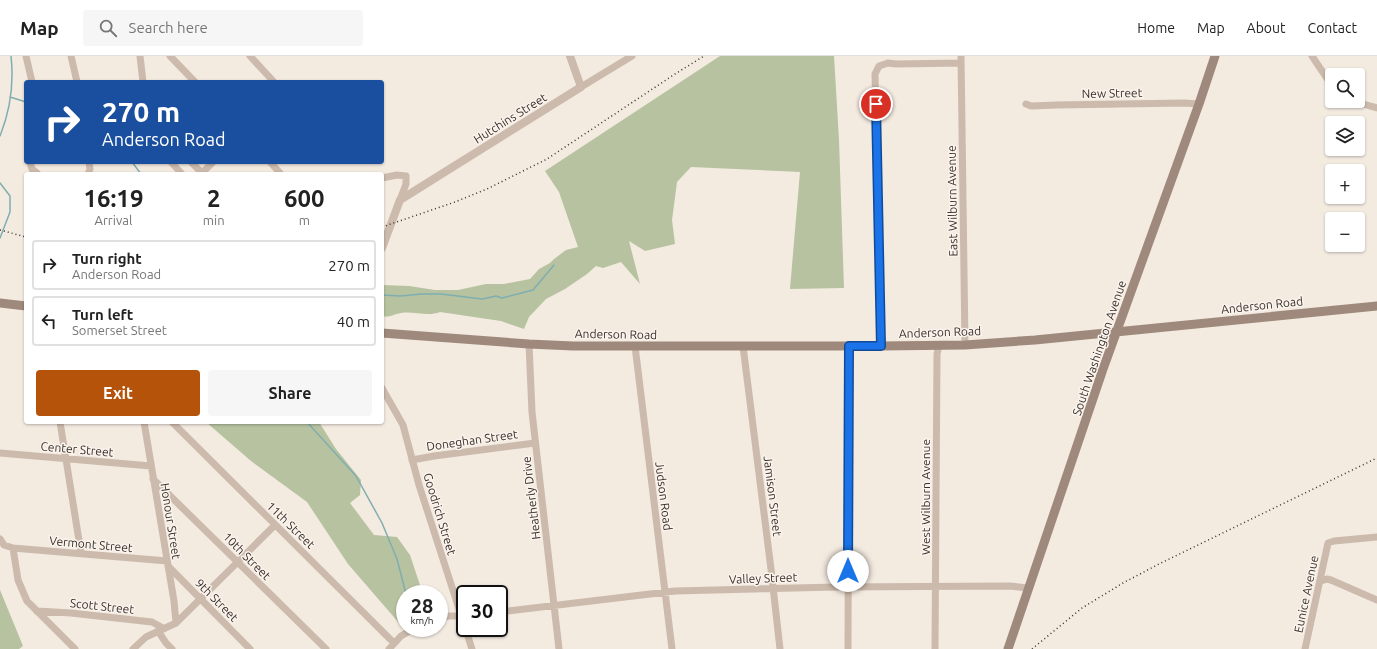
<!DOCTYPE html>
<html lang="en">
<head>
<meta charset="utf-8">
<style>
  body { margin:0; font-family:Ubuntu,sans-serif; background:#f6f6f6; color:#222; height:100vh; display:flex; flex-direction:column; font-size:15px; white-space:nowrap }
  * { box-sizing:border-box; margin:0 }
  p { font-size:13px; color:#767676 }
  .icon { flex:none; width:22px; height:22px; fill:none; stroke:currentColor; stroke-width:2; stroke-linecap:round; stroke-linejoin:round }
  .map { position:relative; flex:1; overflow:hidden }
  .panel { position:absolute; left:24px; top:116px; width:360px; height:252px; display:flex; flex-direction:column; background:#fff; border-radius:4px; box-shadow:0 1px 3px #0004 }
  .panel>* { flex:none }
  .banner { position:absolute; left:24px; top:24px; width:360px; height:84px; border-radius:4px; box-shadow:0 1px 3px #0004; background:#1a4fa0; color:#fff; overflow:hidden }
  .controls { position:absolute; left:1325px; top:12px; display:grid; gap:8px }
  .controls a { display:grid; place-items:center; width:40px; height:40px; border-radius:4px; background:#fff; box-shadow:0 1px 3px #0004; font-size:20px }
  .speed { position:absolute; left:396px; top:529px; display:flex; gap:8px; font-size:20px; font-weight:700; text-align:center }
  .speed>* { display:grid; place-content:center; width:52px; height:52px; border-radius:50%; background:#fff; box-shadow:0 1px 3px #0004; line-height:1 }
  .speed small { font-size:10px; font-weight:400 }
  .speed .limit { border:2px solid #111; border-radius:6px; background:#fff; color:#111 }
  .pin { position:absolute; display:grid; place-items:center; width:34px; height:34px; color:#fff; margin:-17px; border:2px solid #fff; border-radius:50%; box-shadow:0 1px 4px #0007 }
  .me { position:absolute; width:44px; margin:-22px; rotate:0deg; stroke-linejoin:round; filter:drop-shadow(0 0 3px #0008) }
  .turn { display:flex; align-items:center; gap:14px; height:84px; padding:0 12px; font-size:18px }
  .turn .icon { width:52px; height:52px; stroke-width:2.5 }
  .turn b { display:block; font-size:28px; line-height:34px }
  .eta { display:flex; justify-content:space-evenly; align-items:center; height:68px; text-align:center }
  .eta b { font-size:24px; font-weight:600; line-height:28px }
  .cta { display:flex; gap:8px; margin-top:auto; padding:8px 12px }
  .cta a { flex:1; height:46px; border-radius:4px; background:#b45309; color:#fff; font-size:16px; font-weight:600; line-height:46px; text-align:center }
  .cta a+a { background:#f6f6f6; color:#222 }
  ul { padding:0; list-style:none }
  li { display:flex; align-items:center; gap:12px; height:50px; margin:0 8px 6px; padding:0 4px; border:2px solid #e0e0e0; border-radius:4px }
  li div { flex:1 }
  li b { display:block; font-size:15px }
  li em { font-style:normal }
  header { display:flex; align-items:center; gap:24px; box-sizing:border-box; height:56px; padding:0 20px; background:#fff; border-bottom:1px solid #e0e0e0 }
  header strong { font-size:19px }
  nav { display:flex; gap:22px; margin-inline-start:auto; font-size:14px }
  .search { width:280px; height:36px; background:#f6f6f6; display:flex; align-items:center; gap:10px; box-sizing:border-box; padding:0 14px; border-radius:4px; color:#767676; font-size:15px }
  .map>svg:first-child { display:block }
  .green { fill:#b7c2a0 }
  .lines { fill:none; stroke-linecap:round; stroke-linejoin:round }
  .stream { stroke:#7faeb0; stroke-width:1.5 }
  .minor { stroke:#ccbaac; stroke-width:7 }
  .tertiary { stroke:#ccbaac; stroke-width:8 }
  .secondary { stroke:#9f897d; stroke-width:9 }
  .rail { stroke:#3a2f2b; stroke-width:1.5; stroke-dasharray:1 3; stroke-linecap:butt }
  .route-casing { stroke:#114b97; stroke-width:10 }
  .route { stroke:#1a73e8; stroke-width:7 }
  .labels { text-anchor:middle; dominant-baseline:central; stroke-width:3; stroke-linejoin:round; paint-order:stroke }
  .street-label { font-size:12px; fill:#3a2f2b; stroke:#faf4ed }
</style>
</head>
<body>
<header>
<strong>Map</strong>
<div class="search"><svg class="icon" aria-label="search" viewBox="0 0 24 24"><circle cx="10" cy="10" r="6"/><path d="M15 15l6 6"/></svg>Search here</div>
<nav><a>Home</a><a>Map</a><a>About</a><a>Contact</a></nav>
</header>
<div class="map">
<svg width="1377" height="593" viewBox="0 0 1377 593">
  <rect width="100%" height="100%" fill="#f3eae0"/>
  <path class="green" d="M720 0H834L839 84 844 232 790 233 800 116 691 111 677 126 672 164 675 188 645 195 629 185 640 228 621 206 603 212 596 210 587 218 565 233 546 243 529 261 524 273 501 265 440 256C428 261 414 255 401 257 393 258 391 262 382 260V229L409 230 435 234H458L486 228H504L530 223 539 213 550 207 554 203 566 194 578 191 559 136 545 115Z
    M206 366H319L336 393 361 424 360 439 350 447 374 479 397 481 410 499 423 538H405V567H399L348 508 307 446 251 405Z
    M0 534 23 590 19 593H0Z"/>
  <g class="lines">
    <path class="stream" d="M10 41 26 46
      M0 80C10 55 14 27 11 0
      M132 106 141 118
      M0 127 10 140V156L0 182
      M382 239 400 240 422 238H441L482 243 496 240 502 242 533 234 554 209
      M307 366 356 420 382 467 397 503 406 538"/>
    <path class="minor" d="M26 0 32 26
      M71 0 77 26
      M140 0 143 26
      M170 0 195 26
      M250 0 274 26
      M961 0 965 289
      M1312 0 1332 30
      M888 7 896 8 961 7
      M581 31 632 0
      M1352 45 1377 52
      M1026 48 1031 50 1057 49 1184 47 1199 48
      M30 106 32 113 38 118
      M171 106 182 118
      M191 106 203 118
      M270 106 281 118
      M88 118 90 113 89 106
      M201 118 213 106
      M382 122 397 119 406 120V128L400 144
      M529 288 532 356 559 593
      M635 290 672 593
      M743 290 771 513 780 593
      M881 290 875 18 879 10 888 7
      M382 332 403 369 419 429 472 593
      M60 366 81 497
      M144 366 174 545 176 567
      M172 366 394 587
      M0 397 151 410
      M412 404 434 400 535 387
      M153 423 326 593
      M0 483 4 489 13 492 18 524 27 545 75 593
      M13 492 167 505
      M168 510 250 593
      M1321 525 1327 523 1331 524 1377 544
      M37 555 71 557 152 566 163 572
      M499 556 675 535 837 531 1010 530 1028 532
      M439 563 449 560H465
      M158 575 166 587 172 593
      M133 593 146 581 176 567 275 469
      M389 593 401 580 415 572
      M848 593 849 290
      M935 593 937 298 939 289
      M1305 593 1328 487 1334 485 1377 481"/>
    <path class="tertiary" d="M382 192 400 144 581 31 570 0"/>
    <path class="secondary" d="M0 247 26 250
      M382 277 529 288 573 290H881L965 289 1035 284 1377 250
      M1008 593 1103 313 1199 48 1215 0"/>
    <path class="rail" d="M382 171 455 146 487 133 547 103 675 18 704 0
      M0 174 26 181
      M1032 593 1082 552 1123 527 1159 508 1377 402"/>
  </g>
  <g class="lines">
    <defs>
      <path id="route" d="M848 515 849 290H881L876 48"/>
    </defs>
    <use href="#route" class="route-casing"/>
    <use href="#route" class="route"/>
  </g>
  <g class="labels">
    <g class="street-label">
      <text transform="translate(1112 37) rotate(-1)">New Street</text>
      <text transform="translate(510 62) rotate(-32)">Hutchins Street</text>
      <text transform="translate(952 145) rotate(-91)">East Wilburn Avenue</text>
      <text transform="translate(1262 249) rotate(-6)">Anderson Road</text>
      <text transform="translate(940 276) rotate(-2)">Anderson Road</text>
      <text transform="translate(616 278) rotate(1)">Anderson Road</text>
      <text transform="translate(1099 292) rotate(-71)">South Washington Avenue</text>
      <text transform="translate(472 384) rotate(-8)">Doneghan Street</text>
      <text transform="translate(77 393) rotate(5)">Center Street</text>
      <text transform="translate(664 440) rotate(83)">Judson Road</text>
      <text transform="translate(773 440) rotate(83)">Jamison Street</text>
      <text transform="translate(925 441) rotate(-90)">West Wilburn Avenue</text>
      <text transform="translate(531 442) rotate(-97)">Heatherly Drive</text>
      <text transform="translate(440 458) rotate(73)">Goodrich Street</text>
      <text transform="translate(171 465) rotate(81)">Honour Street</text>
      <text transform="translate(291 469) rotate(44)">11th Street</text>
      <text transform="translate(91 488) rotate(5)">Vermont Street</text>
      <text transform="translate(247 500) rotate(45)">10th Street</text>
      <text transform="translate(763 522) rotate(-2)">Valley Street</text>
      <text transform="translate(1306 538) rotate(-78)">Eunice Avenue</text>
      <text transform="translate(217 544) rotate(45)">9th Street</text>
      <text transform="translate(102 550) rotate(6)">Scott Street</text>
    </g>
  </g>
</svg>
<div class="controls">
<a><svg class="icon" aria-label="search" viewBox="0 0 24 24"><circle cx="10" cy="10" r="6"/><path d="M15 15l6 6"/></svg></a>
<a><svg class="icon" aria-label="layers" viewBox="0 0 24 24"><path d="M12 4l9 5-9 5-9-5zM3 14l9 5 9-5"/></svg></a>
<a>+</a>
<a>−</a>
</div>
<div class="speed"><div>28<small>km/h</small></div><div class="limit">30</div></div>
<div class="pin" style="left:876px;top:48px;background:#d93025"><svg class="icon" aria-label="arrive" viewBox="0 0 24 24"><path d="M6 21V4h12l-3 4 3 4H6"/></svg></div>
<svg class="me" style="left:848px;top:515px" viewBox="-20 -20 40 40"><circle r="19" fill="#fff"/><path d="M0-13L10 11 0 6-10 11z" fill="#1a73e8"/></svg>
<div class="banner">
<div class="turn"><svg class="icon" aria-label="right" viewBox="0 0 24 24"><path d="M7 20v-9h11M14 6l5 5-5 5"/></svg><div><b>270 m</b>Anderson Road</div></div>
</div>
<section class="panel">
<div class="eta">
<div><b>16:19</b><p>Arrival</p></div>
<div><b>2</b><p>min</p></div>
<div><b>600</b><p>m</p></div>
</div>
<ul>
<li><svg class="icon" aria-label="right" viewBox="0 0 24 24"><path d="M7 20v-9h11M14 6l5 5-5 5"/></svg><div><b>Turn right</b><p>Anderson Road</p></div><em>270 m</em></li>
<li><svg class="icon" aria-label="left" viewBox="0 0 24 24"><path d="M17 20v-9H6M10 6l-5 5 5 5"/></svg><div><b>Turn left</b><p>Somerset Street</p></div><em>40 m</em></li>
</ul>
<div class="cta"><a>Exit</a><a>Share</a></div>
</section>
</div>
</body>
</html>
